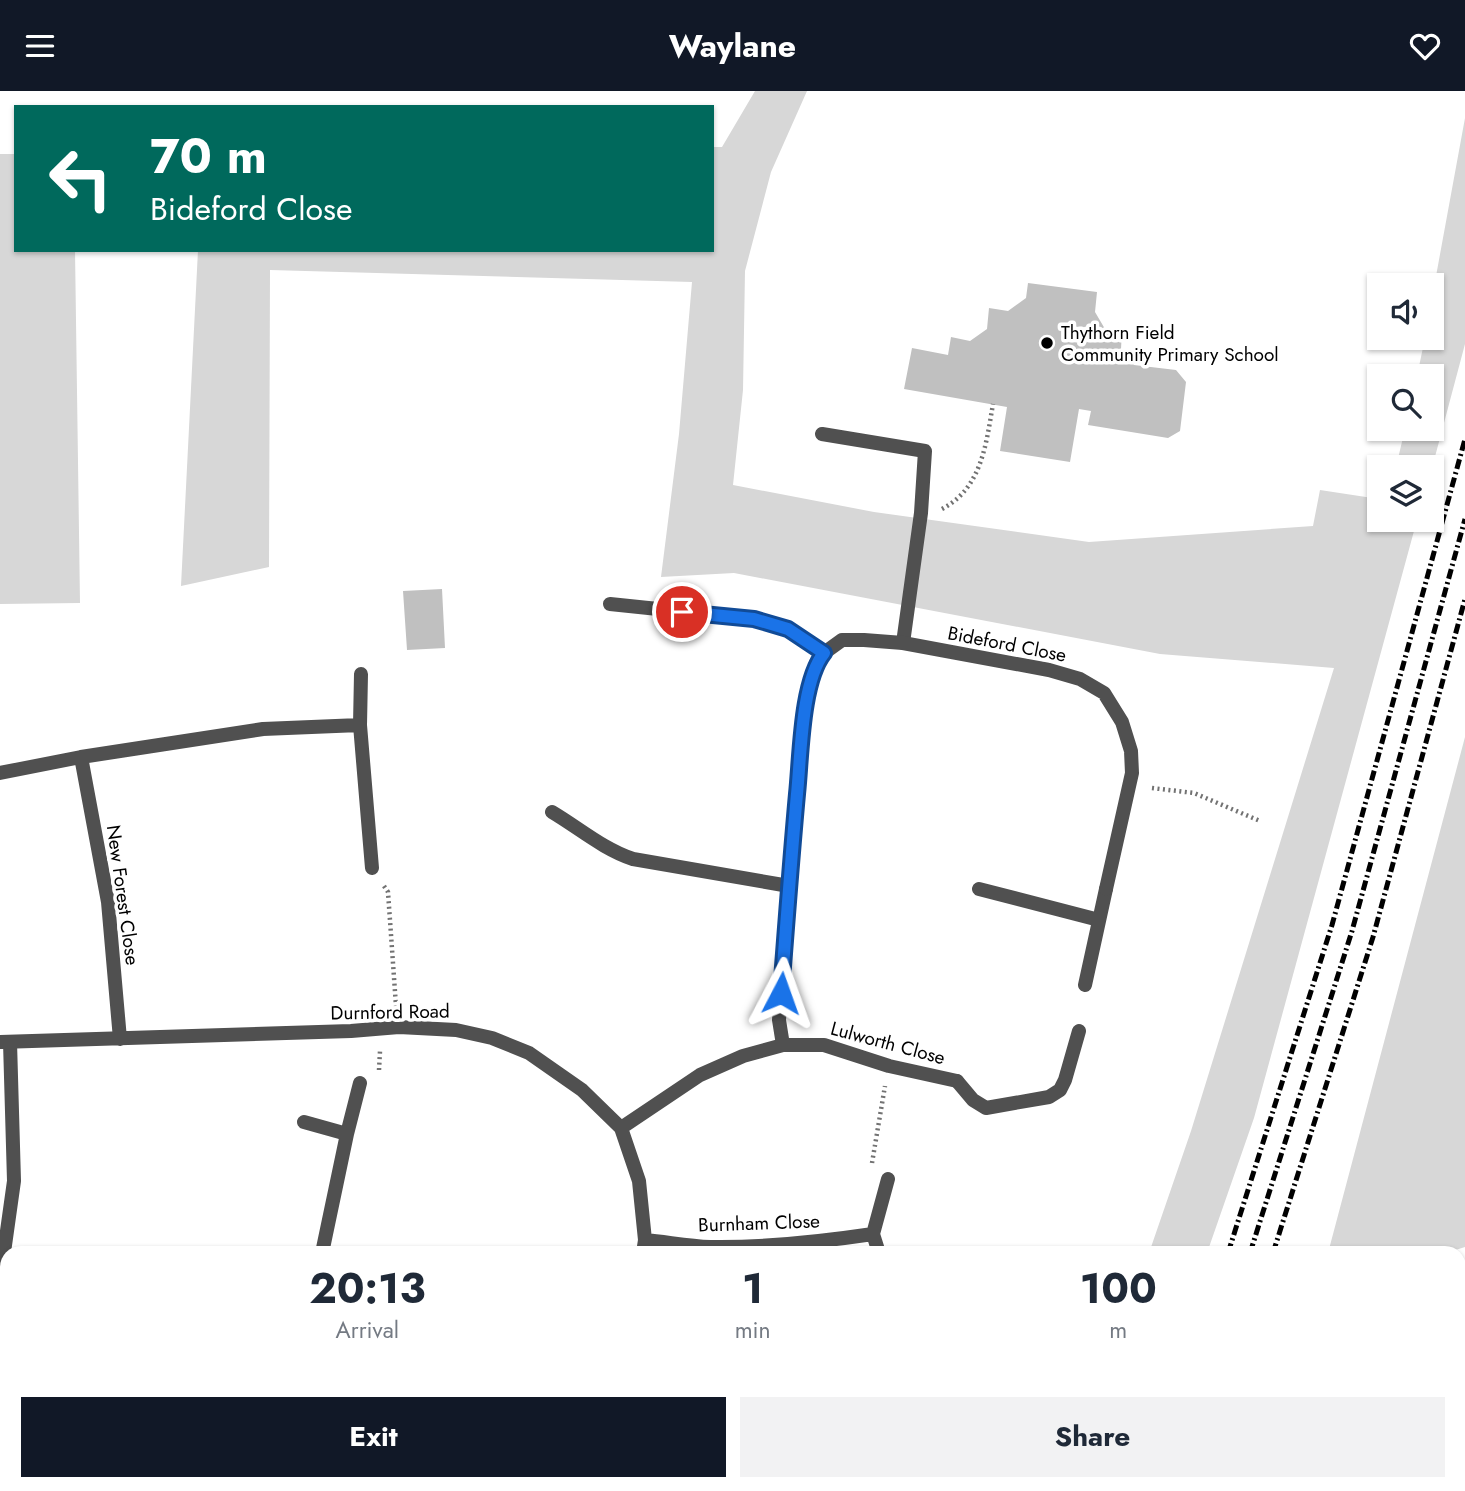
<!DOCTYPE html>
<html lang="en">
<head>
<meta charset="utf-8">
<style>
  body { margin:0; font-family:Jost,sans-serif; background:#f2f2f3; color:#1f2937; height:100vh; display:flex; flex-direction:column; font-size:26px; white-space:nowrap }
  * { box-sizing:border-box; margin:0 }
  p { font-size:23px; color:#747a83 }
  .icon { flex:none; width:38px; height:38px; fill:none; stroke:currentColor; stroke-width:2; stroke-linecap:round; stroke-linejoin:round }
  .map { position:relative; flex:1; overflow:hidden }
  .drawer { position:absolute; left:0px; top:1155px; width:1466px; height:245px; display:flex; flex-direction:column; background:#fff; border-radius:21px 21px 0 0; box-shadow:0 2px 5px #0004 }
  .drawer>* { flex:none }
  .banner { position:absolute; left:14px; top:14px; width:700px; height:147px; border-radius:0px; box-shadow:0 2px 5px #0004; background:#00695c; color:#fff; overflow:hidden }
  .fabs { position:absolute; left:1367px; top:182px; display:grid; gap:14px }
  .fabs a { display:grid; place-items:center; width:77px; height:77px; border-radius:0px; background:#fff; box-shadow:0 2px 5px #0004; font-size:35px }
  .pin { position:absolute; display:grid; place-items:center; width:60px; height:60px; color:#fff; margin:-30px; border:4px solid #fff; border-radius:50%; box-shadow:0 2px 7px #0007 }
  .me { position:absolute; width:77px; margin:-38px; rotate:4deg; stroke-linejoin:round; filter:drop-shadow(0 0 5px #0008) }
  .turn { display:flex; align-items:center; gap:24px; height:147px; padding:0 21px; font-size:32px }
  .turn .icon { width:91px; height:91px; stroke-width:2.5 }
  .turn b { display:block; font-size:49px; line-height:60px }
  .eta { display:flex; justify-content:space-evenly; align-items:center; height:119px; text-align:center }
  .eta b { font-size:42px; font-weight:700; line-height:49px }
  .action { display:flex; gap:14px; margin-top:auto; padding:14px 21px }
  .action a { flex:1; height:80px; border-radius:0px; background:#111827; color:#fff; font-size:28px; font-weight:700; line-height:80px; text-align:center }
  .action a+a { background:#f2f2f3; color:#1f2937 }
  header { display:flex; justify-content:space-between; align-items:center; height:91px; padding:0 21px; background:#111827; color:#fff; font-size:32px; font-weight:700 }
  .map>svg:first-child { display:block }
  .green { fill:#d7d7d7 }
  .building { fill:#c0c0c0 }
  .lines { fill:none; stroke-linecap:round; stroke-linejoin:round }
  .path { stroke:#727272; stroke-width:4.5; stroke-dasharray:2 3.5; stroke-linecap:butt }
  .service { stroke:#505050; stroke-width:14 }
  .minor { stroke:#505050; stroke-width:14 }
  .rail { stroke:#000; stroke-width:5; stroke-dasharray:10 3.5 2 3.5; stroke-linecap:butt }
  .route-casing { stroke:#114b97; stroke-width:18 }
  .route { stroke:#1a73e8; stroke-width:12 }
  .poi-dot { fill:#000; stroke:#fff; stroke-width:2.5 }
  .labels { text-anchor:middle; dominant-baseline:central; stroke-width:7; stroke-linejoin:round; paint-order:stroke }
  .poi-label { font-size:19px; fill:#000; stroke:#fff; text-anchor:start }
  .street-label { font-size:19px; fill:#000; stroke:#fff }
</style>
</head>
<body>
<header><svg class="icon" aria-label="menu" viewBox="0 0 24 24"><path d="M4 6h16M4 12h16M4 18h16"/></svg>Waylane<svg class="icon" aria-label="heart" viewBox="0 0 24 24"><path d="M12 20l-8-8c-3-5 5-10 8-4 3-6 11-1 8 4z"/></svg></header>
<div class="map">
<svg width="1465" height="1400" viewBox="0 0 1465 1400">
  <rect width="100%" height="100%" fill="#fff"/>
  <path class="green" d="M755 0H807L771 81 745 180 743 299 733 394 874 421 1089 451 1313 435 1320 399 1379 408V429H1417L1254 1027 1207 1162H1149L1191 1040 1334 577 1160 563 734 482 661 486 679 343 692 191 270 179 269 476 181 495 198 159H712V56H722Z
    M1465 27V253L1432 377 1396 376 1405 338H1432V285H1417L1425 247H1432V207Z
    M0 63H16V159H75L80 512 0 513Z
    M1465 646V1156L1446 1162H1328Z
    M1070 1393H1128L1125 1400H1067Z"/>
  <path class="building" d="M1028 192 1097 201 1095 221 1105 238 1122 239 1121 258 1134 274 1176 279 1186 291 1180 340 1168 347 1088 334 1091 320 1079 318 1070 371 1000 360 1007 316 904 298 912 257 948 264 951 246 970 250 987 238 989 217 1008 220 1026 207Z
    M442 498 445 557 407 559 403 500Z"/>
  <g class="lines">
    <path class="path" d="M942 418C982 397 986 353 993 313
      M1152 697 1194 702 1260 730
      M384 795 388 801 396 915
      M379 979 380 960
      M872 1072 885 995"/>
    <path class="service" d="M822 343 925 360 921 422 903 552
      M610 513 754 528 788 538 824 562
      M552 721C579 737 603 758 633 768L789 795
      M979 798 1099 829
      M1085 894 1106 798
      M957 990 973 1009 986 1017 1049 1006 1060 999 1065 989 1079 940
      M0 1305 7 1310
      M773 1393 785 1400
      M991 1393 1000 1400"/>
    <path class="minor" d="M361 583 360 634 372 777
      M81 666 108 811 120 948
      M0 682 81 666 263 638 360 634
      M0 951 351 940 399 936 456 939 492 947 529 962 582 999 621 1037 639 1090 645 1149 643 1162
      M783 954 779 929 792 755 806 605 816 572 824 562 842 549H864L903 552 1049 579 1080 588 1104 602 1122 631 1131 660 1132 682 1106 798
      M304 1031 347 1043
      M621 1037 700 984 743 965 783 954H824L889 975 957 990
      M645 1149C667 1151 688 1155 710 1156 765 1157 819 1151 873 1143
      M322 1162 347 1043 360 992
      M879 1162 873 1143 888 1088
      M0 1190 14 1090 10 951
      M271 1400 273 1393
      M594 1400 596 1393"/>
    <path class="rail" d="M1228 1162 1332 834 1465 348
      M1250 1162 1352 840 1465 428
      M1273 1162 1373 846 1465 508
      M1146 1400 1149 1393
      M1169 1400 1171 1393
      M1191 1400 1194 1393"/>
  </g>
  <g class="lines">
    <defs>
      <path id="route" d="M682 521 754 528 788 538 824 562C801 591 801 665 797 703 791 769 786 836 781 902"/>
    </defs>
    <use href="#route" class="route-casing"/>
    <use href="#route" class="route"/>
  </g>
  <circle class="poi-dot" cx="1047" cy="252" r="7"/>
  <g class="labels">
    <g class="poi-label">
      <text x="1061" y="241">Thythorn Field<tspan x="1061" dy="22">Community Primary School</tspan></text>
    </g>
    <g class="street-label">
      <text transform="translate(1007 553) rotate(11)">Bideford Close</text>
      <text transform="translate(123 804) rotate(82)">New Forest Close</text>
      <text transform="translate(390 921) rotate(-1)">Durnford Road</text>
      <text transform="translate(888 952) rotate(15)">Lulworth Close</text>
      <text transform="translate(759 1132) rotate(-2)">Burnham Close</text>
    </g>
  </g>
</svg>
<div class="fabs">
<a><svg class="icon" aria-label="sound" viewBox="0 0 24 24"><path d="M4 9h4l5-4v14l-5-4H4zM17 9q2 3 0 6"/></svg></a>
<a><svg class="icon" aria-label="search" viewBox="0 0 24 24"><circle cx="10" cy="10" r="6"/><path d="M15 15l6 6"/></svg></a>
<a><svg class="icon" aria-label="layers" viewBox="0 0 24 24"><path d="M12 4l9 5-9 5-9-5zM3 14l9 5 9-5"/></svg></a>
</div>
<div class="pin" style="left:682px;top:521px;background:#d93025"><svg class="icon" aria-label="arrive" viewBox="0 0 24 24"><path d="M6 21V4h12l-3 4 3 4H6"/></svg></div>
<svg class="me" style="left:781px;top:902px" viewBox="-20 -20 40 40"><path d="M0-17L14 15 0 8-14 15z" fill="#1a73e8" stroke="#fff" stroke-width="4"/></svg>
<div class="banner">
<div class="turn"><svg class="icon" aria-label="left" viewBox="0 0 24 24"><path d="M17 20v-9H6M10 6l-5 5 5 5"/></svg><div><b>70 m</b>Bideford Close</div></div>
</div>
<section class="drawer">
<div class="eta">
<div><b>20:13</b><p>Arrival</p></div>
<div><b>1</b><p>min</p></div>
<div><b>100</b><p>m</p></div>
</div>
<div class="action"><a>Exit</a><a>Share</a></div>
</section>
</div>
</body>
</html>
